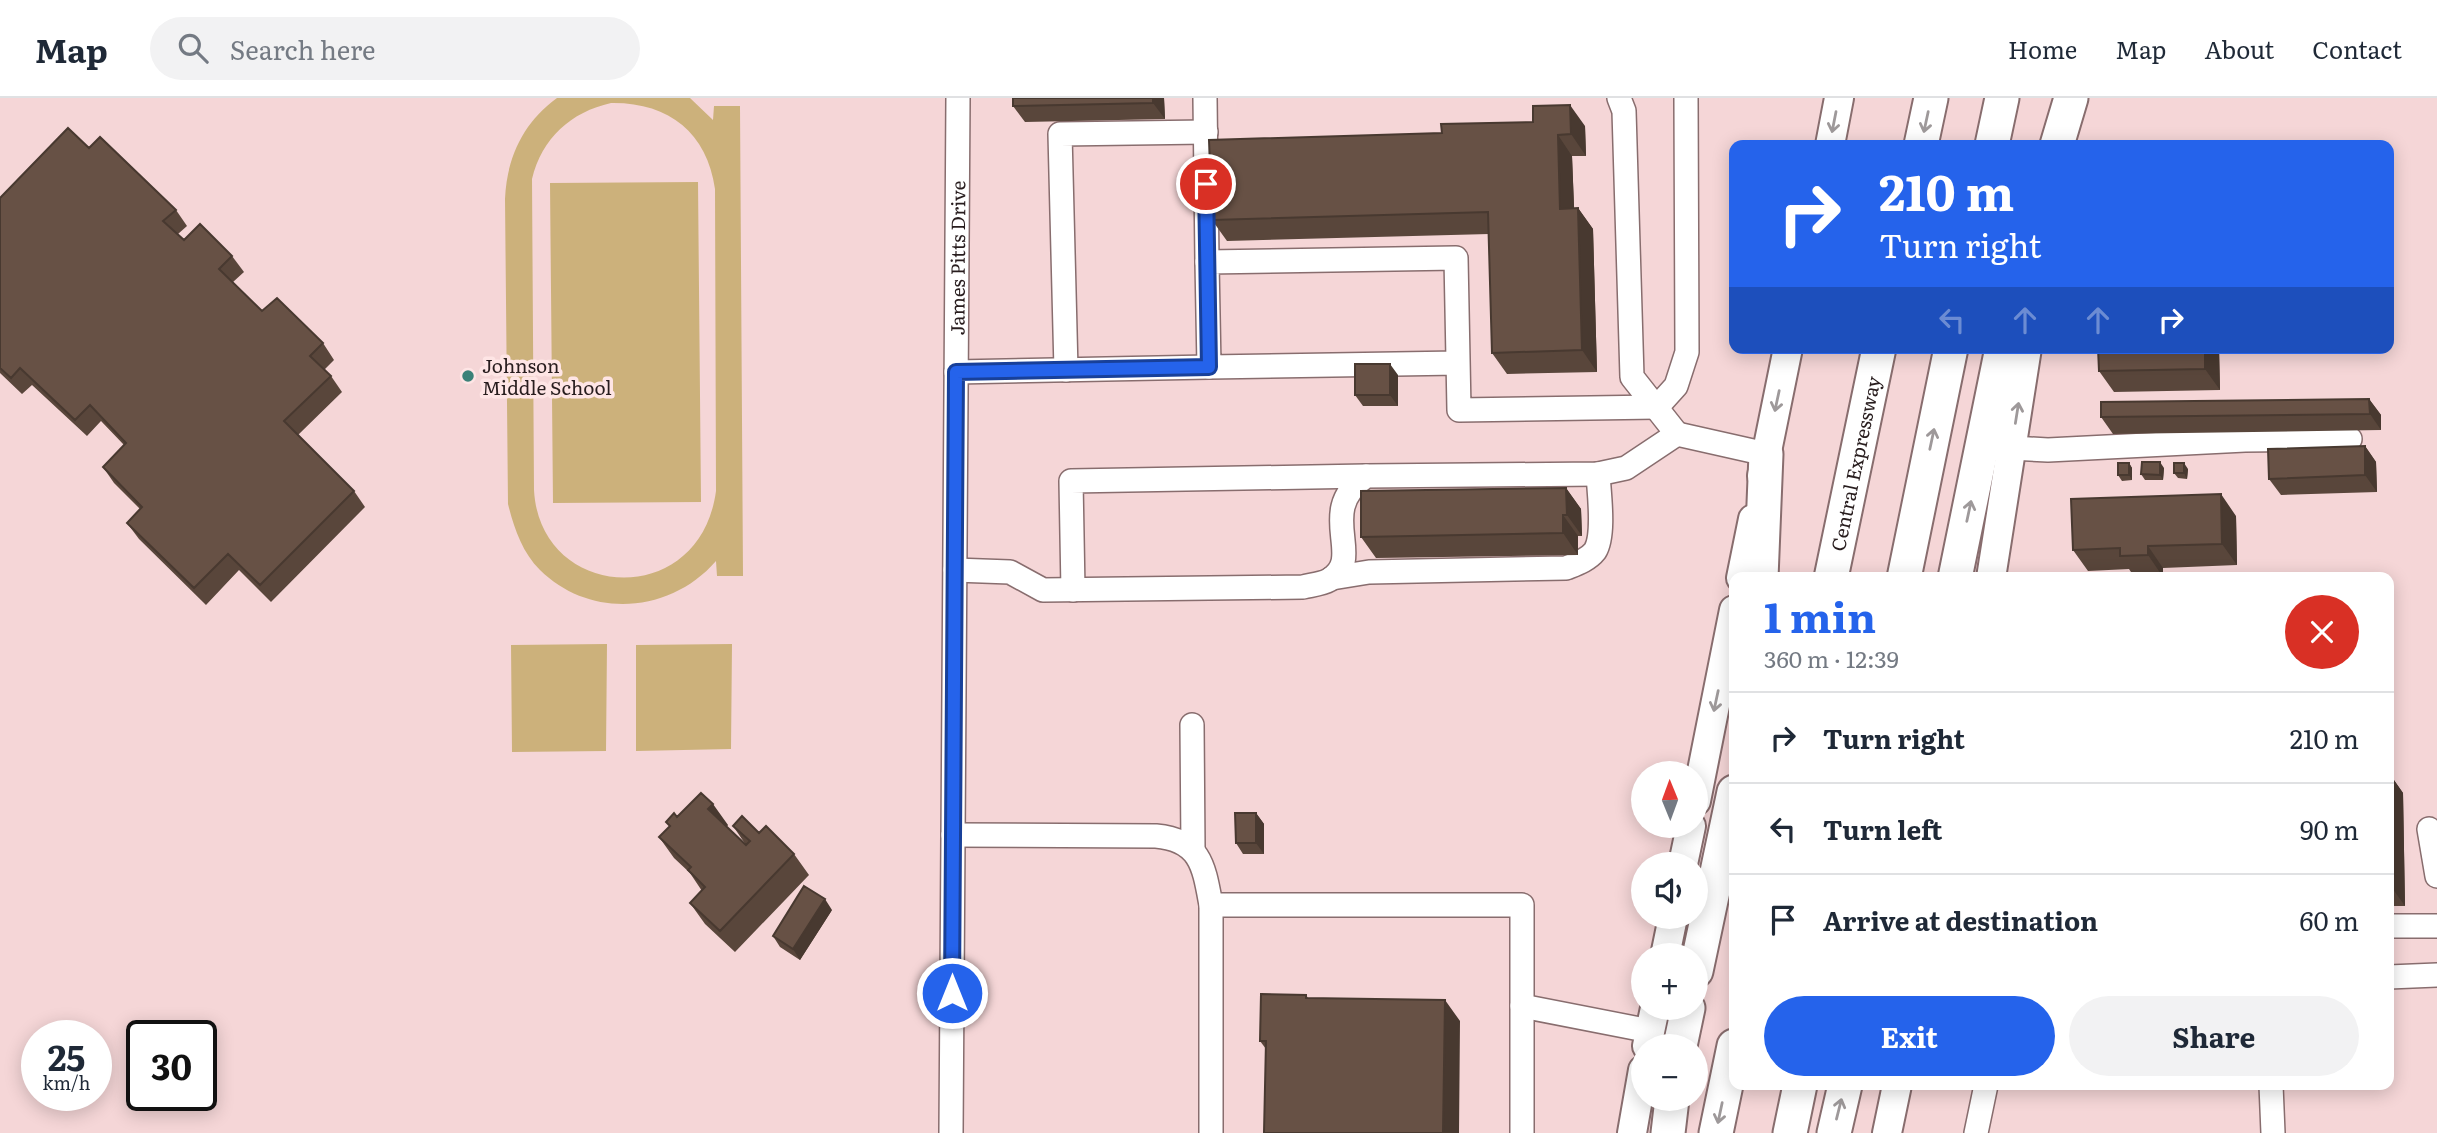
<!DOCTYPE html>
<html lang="en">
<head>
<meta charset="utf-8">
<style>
  body { margin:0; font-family:Literata,serif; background:#f2f2f3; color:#1f2937; height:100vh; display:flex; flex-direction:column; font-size:26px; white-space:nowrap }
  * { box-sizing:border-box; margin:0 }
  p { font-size:23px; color:#747a83 }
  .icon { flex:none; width:38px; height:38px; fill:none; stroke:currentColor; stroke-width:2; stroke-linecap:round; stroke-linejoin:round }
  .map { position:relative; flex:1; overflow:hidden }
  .details { position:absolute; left:1729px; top:474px; width:665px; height:518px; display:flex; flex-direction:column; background:#fff; border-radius:14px; box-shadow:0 4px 18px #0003 }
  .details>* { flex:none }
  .guide { position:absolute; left:1729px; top:42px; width:665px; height:214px; border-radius:14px; box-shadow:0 4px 18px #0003; background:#2563eb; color:#fff; overflow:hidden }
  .needle { width:46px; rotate:359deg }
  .fabs { position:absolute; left:1631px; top:663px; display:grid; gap:14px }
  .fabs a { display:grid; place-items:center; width:77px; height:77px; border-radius:50%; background:#fff; box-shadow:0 4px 18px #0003; font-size:35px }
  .speed { position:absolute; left:21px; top:922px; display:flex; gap:14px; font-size:35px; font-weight:700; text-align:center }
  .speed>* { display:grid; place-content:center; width:91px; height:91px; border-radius:50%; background:#fff; box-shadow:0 4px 18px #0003; line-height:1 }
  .speed small { font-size:18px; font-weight:400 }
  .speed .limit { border:4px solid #111; border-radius:10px; background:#fff; color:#111 }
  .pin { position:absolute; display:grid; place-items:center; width:60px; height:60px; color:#fff; margin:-30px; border:4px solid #fff; border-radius:50%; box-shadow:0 2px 7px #0007 }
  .me { position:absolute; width:77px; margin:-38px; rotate:0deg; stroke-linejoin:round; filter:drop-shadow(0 0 5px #0008) }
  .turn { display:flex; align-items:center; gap:24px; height:147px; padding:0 35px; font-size:32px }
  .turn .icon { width:91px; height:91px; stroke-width:2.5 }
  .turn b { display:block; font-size:49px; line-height:60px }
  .lanes { display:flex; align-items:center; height:66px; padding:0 35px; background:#0003; justify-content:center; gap:35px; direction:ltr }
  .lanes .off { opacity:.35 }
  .round { display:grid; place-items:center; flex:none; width:74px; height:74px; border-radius:37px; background:#f2f2f3 }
  .headline { display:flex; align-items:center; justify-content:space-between; height:119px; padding:0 35px }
  h1 { font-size:42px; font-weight:700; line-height:52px; color:#2563eb }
  .action { display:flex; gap:14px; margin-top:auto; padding:14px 35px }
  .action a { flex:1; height:80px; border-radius:42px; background:#2563eb; color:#fff; font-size:28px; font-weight:700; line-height:80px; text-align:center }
  .action a+a { background:#f2f2f3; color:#1f2937 }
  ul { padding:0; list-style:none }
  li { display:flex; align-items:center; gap:21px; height:91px; padding:0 35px; border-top:2px solid #e0e1e3 }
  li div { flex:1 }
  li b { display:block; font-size:26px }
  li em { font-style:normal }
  header { display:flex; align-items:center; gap:42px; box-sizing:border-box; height:98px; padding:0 35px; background:#fff; border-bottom:2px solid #e0e1e3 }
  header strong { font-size:33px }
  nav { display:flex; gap:38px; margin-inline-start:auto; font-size:24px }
  .search { width:490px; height:63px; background:#f2f2f3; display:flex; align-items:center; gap:18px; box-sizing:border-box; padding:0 24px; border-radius:38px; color:#747a83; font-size:26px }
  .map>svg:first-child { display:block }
  .green { fill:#ccb17b; fill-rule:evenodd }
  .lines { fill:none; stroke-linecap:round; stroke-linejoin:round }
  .minor-casing { stroke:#886d6e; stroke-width:26 }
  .major-casing { stroke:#886d6e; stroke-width:32 }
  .highway-casing { stroke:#886d6e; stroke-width:37 }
  .minor { stroke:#fff; stroke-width:23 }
  .major { stroke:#fff; stroke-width:28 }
  .highway { stroke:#fff; stroke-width:33 }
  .wall { fill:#59463b }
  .shaded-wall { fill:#483930 }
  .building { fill:#675145; stroke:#483930; stroke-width:2 }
  .oneway { stroke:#9e999a }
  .route-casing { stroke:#184099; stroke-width:18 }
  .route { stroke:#2563eb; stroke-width:12 }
  .poi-dot { fill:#3b8178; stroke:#fee5e5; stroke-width:2.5 }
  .labels { text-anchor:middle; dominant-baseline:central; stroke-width:7; stroke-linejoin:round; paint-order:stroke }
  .street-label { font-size:19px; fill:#281d1e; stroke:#fee5e5 }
  .poi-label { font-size:19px; fill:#281d1e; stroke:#fee5e5; text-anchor:start }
</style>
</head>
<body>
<header>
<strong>Map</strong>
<div class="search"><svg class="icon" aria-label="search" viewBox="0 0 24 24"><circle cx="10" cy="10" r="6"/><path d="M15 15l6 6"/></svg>Search here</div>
<nav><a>Home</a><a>Map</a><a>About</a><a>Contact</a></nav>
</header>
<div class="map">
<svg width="2437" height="1035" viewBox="0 0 2437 1035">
  <rect width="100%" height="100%" fill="#f5d6d7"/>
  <path class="green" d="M557 0H690L713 22 714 8H740L743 478H717L716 463C671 515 591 522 540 472 522 454 514 430 508 406L505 101C507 59 523 25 557 0ZM611 5C668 4 707 34 715 91L716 393C700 513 540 504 534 392L532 81C542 40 571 14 611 5Z
    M698 84 701 404 553 405 550 85Z
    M607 546 606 653 512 654 511 547Z
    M732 546 731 651 636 653V547Z"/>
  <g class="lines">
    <defs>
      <g id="minor">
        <path d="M1205 0 1207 164"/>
        <path d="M1458 265 1209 269 1207 164 1456 160 1459 312 1657 309 1676 288 1687 254 1686 0"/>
        <path d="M1066 272 1060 36 1206 34"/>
        <path d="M956 274 1209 269"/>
        <path d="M1677 336 1766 356"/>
        <path d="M2011 350 2048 352 2245 342 2350 341"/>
        <path d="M955 472 1010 474 1043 492 1303 489C1311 487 1322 486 1329 482 1367 460 1314 414 1366 378L1598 376 1626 370 1677 336 1632 279 1624 13 1619 0"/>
        <path d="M1332 480 1369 474 1566 470C1576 466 1588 462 1595 453 1605 437 1599 395 1598 376"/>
        <path d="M1073 492 1071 383 1366 378"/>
        <path d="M1192 627 1193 750"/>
        <path d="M2429 731 2437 778"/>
        <path d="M953 737 1156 738C1201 742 1204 769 1211 807V1035"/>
        <path d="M1211 807H1522V1035"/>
        <path d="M2389 828H2437"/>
        <path d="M2389 879 2437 877"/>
        <path d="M1522 908 1650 933"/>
        <path d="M2271 987 2273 1035"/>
        <path id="s1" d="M951 1035 958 0"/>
        <path d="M1976 1035 1986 987"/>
      </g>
      <path id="major" d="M1830 47 1839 0
        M1762 378 1788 250
        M1741 480 1753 421
        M1991 480 2027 250
        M1696 703 1734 512
        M1683 766 1691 728
        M1665 858 1673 819
        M1647 948 1655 910
        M1632 1035 1643 972
        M1887 1035 1897 987"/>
      <g id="highway">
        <path d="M1921 47 1931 0"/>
        <path d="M1992 47 2002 0"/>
        <path d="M2057 47 2071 0"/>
        <path d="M1761 480 1766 356"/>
        <path id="s2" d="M1831 480 1879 250"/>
        <path d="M1904 480 1951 250"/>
        <path d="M1955 480 2002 250"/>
        <path d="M1696 873 1734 694"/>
        <path d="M1680 948 1688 910"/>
        <path d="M1668 1035 1672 1001"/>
        <path d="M1716 1035 1734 948"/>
        <path d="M1790 1035 1800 987"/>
        <path d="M1834 1035 1845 987"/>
      </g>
    </defs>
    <use href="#minor" class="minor-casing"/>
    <use href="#major" class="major-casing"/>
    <use href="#highway" class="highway-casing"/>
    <use href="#minor" class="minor"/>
    <use href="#major" class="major"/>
    <use href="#highway" class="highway"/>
  </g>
  <path class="wall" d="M1164 0 1165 21 1025 24 1013 8Z
    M1585 28 1586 58H1572L1574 110H1578L1593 131 1597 274 1507 276 1492 255 1489 136 1227 143 1212 122 1442 35Z
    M0 100 176 112 187 128 178 136 184 142 232 158 244 174 233 184 262 213 323 245 334 262 324 272 331 278 342 294 298 337 354 393 365 409 271 504 239 472 206 507 139 441 127 425 140 411 114 385 103 369 124 347 101 323 87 338 32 287 22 296 0 275Z
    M2098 250H2219L2220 292 2114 294 2099 273Z
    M1398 277V308H1363L1355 297Z
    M2369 301 2381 317V332L2113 336 2101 319Z
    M2365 348 2376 364 2377 394 2281 397 2269 381Z
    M2129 365 2132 370V382L2122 383 2118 377Z
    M2164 370 2163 382H2145L2141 376Z
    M2188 371 2187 381 2178 380 2174 375Z
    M1566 390 1581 411 1582 438H1578V457L1376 460 1361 439Z
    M2236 418 2237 467 2163 470V479L2135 480 2129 471 2088 473 2073 452Z
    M2389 675 2403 695 2405 808H2389Z
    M1256 715 1264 726V756H1243L1236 745Z
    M677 719 728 727 726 729 746 747 733 728 759 735 794 756 809 777 735 854 705 826 690 805 702 793 690 775 674 760 659 739 670 728 666 724Z
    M832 812 800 862 780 849 773 838Z
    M1306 897 1308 900 1460 923 1266 951 1260 943Z"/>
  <path class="shaded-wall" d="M1153 0H1164L1165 21 1153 5Z
    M1570 7 1585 28 1586 58 1571 36Z
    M1558 37 1572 58 1575 132 1560 111Z
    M1578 110 1593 131 1597 274 1582 252Z
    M2205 250H2219L2220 292 2205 271Z
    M1390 266 1398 277V308L1390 297Z
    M2369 301 2381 317V332L2370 316Z
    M2365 348 2376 364 2377 394 2365 377Z
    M2160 364 2164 370 2163 382 2160 377Z
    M2129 365 2132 370V382L2129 377Z
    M2184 365 2188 371 2187 381 2184 375Z
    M1566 390 1581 411 1582 438 1567 417Z
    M2221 396 2236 418 2237 467 2222 446Z
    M1563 417 1578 438V457L1563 435Z
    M2148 448 2163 470V479L2148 457Z
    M2389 675 2403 695 2405 808 2390 787Z
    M713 706 728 727 723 732 708 711Z
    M1256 715 1264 726V756L1256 745Z
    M825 801 832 812 800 862 793 851Z
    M1445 902 1460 923 1459 1035H1443Z"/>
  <path class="building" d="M1013 0H1153V5L1013 8Z
    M1570 7 1571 36 1558 37 1560 111 1578 110 1582 252 1492 255 1488 114 1212 122 1209 42 1442 35 1441 26 1533 24V8Z
    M68 30 89 50 100 39 176 112 163 123 184 142 200 126 232 158 219 171 262 213 277 200 323 245 310 258 331 278 284 323 354 393 260 487 228 456 194 490 127 425 142 409 103 369 126 345 90 307 75 322 20 270 11 280 0 270V100Z
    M2098 250H2205V271L2099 273Z
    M1355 266H1390V297H1355Z
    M2369 301 2370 316 2101 319V304Z
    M2365 348V377L2269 381 2268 351Z
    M2142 364H2160V377L2141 376Z
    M2118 365H2129V377H2118Z
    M2174 365H2184V375H2174Z
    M1566 390 1567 417H1563V435L1361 439V393Z
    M2221 396 2222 446 2148 448V457L2120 458V450L2073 452 2071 401Z
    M701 695 713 706 708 711 746 747 750 743 733 728 742 718 759 735 766 728 794 756 720 833 690 805 705 789 688 772 691 769 659 739 670 728 666 724 674 715 677 719Z
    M2389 713 2390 787H2389Z
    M1235 715H1256V745H1236Z
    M804 788 825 801 793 851 773 838Z
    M1261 896 1306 897V900L1445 902 1443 1035H1264L1266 943H1260Z"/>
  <defs><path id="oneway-shaft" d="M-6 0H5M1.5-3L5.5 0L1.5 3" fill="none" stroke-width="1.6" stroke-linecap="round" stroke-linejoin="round" transform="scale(1.75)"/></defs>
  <g class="oneway">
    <use href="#oneway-shaft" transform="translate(1834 24) rotate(101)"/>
    <use href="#oneway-shaft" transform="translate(1926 24) rotate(102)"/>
    <use href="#oneway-shaft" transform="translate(1777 303) rotate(102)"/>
    <use href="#oneway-shaft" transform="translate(2017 315) rotate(-81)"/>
    <use href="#oneway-shaft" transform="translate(1932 341) rotate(-78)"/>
    <use href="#oneway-shaft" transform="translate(1969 413) rotate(-78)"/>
    <use href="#oneway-shaft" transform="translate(1716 603) rotate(102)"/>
    <use href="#oneway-shaft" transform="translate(1839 1011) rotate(-76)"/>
    <use href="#oneway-shaft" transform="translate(1720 1015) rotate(102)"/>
  </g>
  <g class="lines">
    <defs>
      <path id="route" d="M952 895 956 274 1209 269 1206 86"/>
    </defs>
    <use href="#route" class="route-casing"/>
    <use href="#route" class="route"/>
  </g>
  <circle class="poi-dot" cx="468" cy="278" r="7"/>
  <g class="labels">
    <g class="street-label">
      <text stroke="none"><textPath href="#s1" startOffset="875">James Pitts Drive</textPath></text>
      <text stroke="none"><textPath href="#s2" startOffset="117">Central Expressway</textPath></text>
    </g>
    <g class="poi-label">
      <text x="482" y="267">Johnson<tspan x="482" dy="22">Middle School</tspan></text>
    </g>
  </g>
</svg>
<div class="fabs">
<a><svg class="needle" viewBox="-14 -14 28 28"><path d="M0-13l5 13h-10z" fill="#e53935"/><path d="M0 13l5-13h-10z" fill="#747a83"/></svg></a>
<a><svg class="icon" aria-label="sound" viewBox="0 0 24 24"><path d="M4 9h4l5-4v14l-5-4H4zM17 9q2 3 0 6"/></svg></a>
<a>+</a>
<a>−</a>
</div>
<div class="speed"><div>25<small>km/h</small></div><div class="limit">30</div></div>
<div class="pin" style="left:1206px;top:86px;background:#d93025"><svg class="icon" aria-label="arrive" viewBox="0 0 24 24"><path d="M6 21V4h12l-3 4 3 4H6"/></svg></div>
<svg class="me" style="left:952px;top:895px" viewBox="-20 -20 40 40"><circle r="17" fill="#2563eb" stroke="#fff" stroke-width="3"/><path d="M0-11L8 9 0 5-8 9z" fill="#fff"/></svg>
<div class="guide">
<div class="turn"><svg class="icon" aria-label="right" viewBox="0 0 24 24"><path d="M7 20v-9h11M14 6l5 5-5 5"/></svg><div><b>210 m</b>Turn right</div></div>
<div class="lanes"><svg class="icon off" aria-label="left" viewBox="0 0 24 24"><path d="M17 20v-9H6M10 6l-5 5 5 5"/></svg><svg class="icon off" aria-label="ahead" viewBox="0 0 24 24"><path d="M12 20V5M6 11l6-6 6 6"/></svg><svg class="icon off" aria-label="ahead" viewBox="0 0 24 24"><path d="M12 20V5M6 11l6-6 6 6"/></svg><svg class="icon" aria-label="right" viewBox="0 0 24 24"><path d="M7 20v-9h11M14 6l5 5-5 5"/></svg></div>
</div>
<section class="details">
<div class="headline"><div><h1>1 min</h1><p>360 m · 12:39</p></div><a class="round" style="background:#d93025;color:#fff"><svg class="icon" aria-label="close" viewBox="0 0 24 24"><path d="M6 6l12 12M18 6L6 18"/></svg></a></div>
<ul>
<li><svg class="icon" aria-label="right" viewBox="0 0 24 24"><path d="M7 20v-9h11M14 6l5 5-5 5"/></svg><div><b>Turn right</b></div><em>210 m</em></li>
<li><svg class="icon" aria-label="left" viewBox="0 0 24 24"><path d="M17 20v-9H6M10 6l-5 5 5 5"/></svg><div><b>Turn left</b></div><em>90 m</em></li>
<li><svg class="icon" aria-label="arrive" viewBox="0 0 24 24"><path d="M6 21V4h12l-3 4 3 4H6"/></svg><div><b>Arrive at destination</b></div><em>60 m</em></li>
</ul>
<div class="action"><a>Exit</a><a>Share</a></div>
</section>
</div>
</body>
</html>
